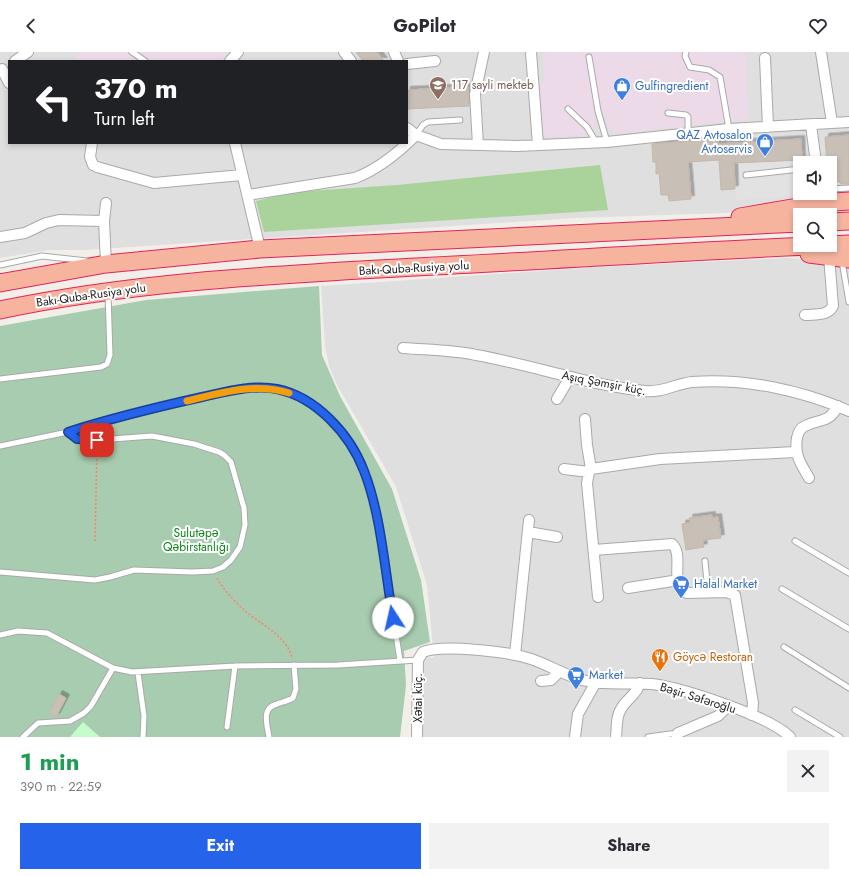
<!DOCTYPE html>
<html lang="en">
<head>
<meta charset="utf-8">
<style>
  body { margin:0; font-family:Jost,sans-serif; background:#f2f2f3; color:#2b2b33; height:100vh; display:flex; flex-direction:column; font-size:15px; white-space:nowrap }
  * { box-sizing:border-box; margin:0 }
  p { font-size:13px; color:#7c7c81 }
  .icon { flex:none; width:22px; height:22px; fill:none; stroke:currentColor; stroke-width:2; stroke-linecap:round; stroke-linejoin:round }
  .map { position:relative; height:685px; overflow:hidden }
  .details { display:flex; flex-direction:column; background:#fff; flex:1 }
  .details>* { flex:none }
  .hud { position:absolute; left:8px; top:8px; width:400px; height:84px; border-radius:0px; box-shadow:0 2px 6px #0003; background:#202124; color:#fff; overflow:hidden }
  .fabs { position:absolute; left:793px; top:104px; display:grid; gap:8px }
  .fabs a { display:grid; place-items:center; width:44px; height:44px; border-radius:0px; background:#fff; box-shadow:0 2px 6px #0003; font-size:20px }
  .pin { position:absolute; display:grid; place-items:center; width:34px; height:34px; color:#fff; margin:-17px; border-radius:8px; box-shadow:0 2px 6px #0006 }
  .me { position:absolute; width:44px; margin:-22px; rotate:350deg; stroke-linejoin:round; filter:drop-shadow(0 0 3px #0008) }
  .turn { display:flex; align-items:center; gap:14px; height:84px; padding:0 20px; font-size:18px }
  .turn .icon { width:52px; height:52px; stroke-width:2.5 }
  .turn b { display:block; font-size:28px; line-height:34px }
  .round { display:grid; place-items:center; flex:none; width:42px; height:42px; border-radius:0px; background:#f2f2f3 }
  .head { display:flex; align-items:center; justify-content:space-between; height:68px; padding:0 20px }
  h1 { font-size:24px; font-weight:700; line-height:30px; color:#1e9e55 }
  .action { display:flex; gap:8px; margin-top:auto; padding:8px 20px }
  .action a { flex:1; height:46px; border-radius:0px; background:#2563eb; color:#fff; font-size:16px; font-weight:700; line-height:46px; text-align:center }
  .action a+a { background:#f2f2f3; color:#2b2b33 }
  header { display:flex; justify-content:space-between; align-items:center; height:52px; padding:0 20px; background:#fff; font-size:18px; font-weight:700 }
  .map>svg:first-child { display:block }
  .residential { fill:#e0dfdf; fill-rule:evenodd }
  .industrial { fill:#ecdae8 }
  .forest { fill:#aad39c }
  .cemetery { fill:#a8ccaf }
  .park { fill:#c6fccc }
  .parking { fill:#e2e2e2 }
  .building { fill:#c8bfb7; stroke:#c5b7aa; filter:url(#shadow) }
  .lines { fill:none; stroke-linecap:round; stroke-linejoin:round }
  .service-casing { stroke:#a9a9a9; stroke-width:7 }
  .minor-casing { stroke:#a9a9a9; stroke-width:12 }
  .trunk-casing { stroke:#e4225f; stroke-width:19 }
  .path { stroke:#ff806d; stroke-width:1.5; stroke-dasharray:2 2; stroke-linecap:butt }
  .service { stroke:#fff; stroke-width:5 }
  .minor { stroke:#fff; stroke-width:10 }
  .trunk { stroke:#f6b49f; stroke-width:17 }
  .route-casing { stroke:#184099; stroke-width:10 }
  .route { stroke:#2563eb; stroke-width:7 }
  .slow { stroke:#f59e0b; stroke-width:7 }
  .labels { text-anchor:middle; dominant-baseline:central; stroke-width:4; stroke-linejoin:round; paint-order:stroke }
  .education-label { font-size:12px; fill:#785e54; stroke:#fff; text-anchor:start }
  .shop-label { font-size:12px; fill:#366cbe; stroke:#fff; text-anchor:start }
  .street-label { font-size:12px; fill:#222; stroke:#fff }
  .park-label { font-size:12px; fill:#078915; stroke:#fff }
  .food-label { font-size:12px; fill:#c56008; stroke:#fff; text-anchor:start }
</style>
</head>
<body>
<header><svg class="icon" aria-label="back" viewBox="0 0 24 24"><path d="M15 5l-7 7 7 7"/></svg>GoPilot<svg class="icon" aria-label="heart" viewBox="0 0 24 24"><path d="M12 20l-8-8c-3-5 5-10 8-4 3-6 11-1 8 4z"/></svg></header>
<div class="map">
<svg width="849" height="685" viewBox="0 0 849 685">
  <defs>
    <filter id="shadow"><feDropShadow dx="3.5" dy="-3.5" stdDeviation="0" flood-color="#0004"/></filter>
  </defs>
  <rect width="100%" height="100%" fill="#f2efe9"/>
  <path class="residential" d="M0 0H849V145L789 148 726 161 576 166 84 198H49L0 206ZM9 9H407V91H9ZM800 111H830V141H800Z
    M787 206 849 212V685H422L424 606 434 605 427 533 396 435 336 331 329 314 325 294 321 234 597 215Z"/>
  <path class="industrial" d="M80 0H227L221 9H74Z
    M542 0H746L748 67 613 82 603 59H598L594 60 596 78 588 84 540 85 536 32 545 30Z"/>
  <path class="forest" d="M600 113 608 158 264 180 256 149 293 140 397 133Z"/>
  <path class="cemetery" d="M319 234 322 303 340 344 392 437 421 528 430 590 404 599 406 633 400 685H0V274L146 248Z"/>
  <path class="park" d="M83 670 100 685H70Z"/>
  <path class="parking" d="M802 108V111H800V141H806V143L736 148 734 111Z"/>
  <path class="building" d="M356 0H377L384 9H363Z
    M468 35 469 54 407 57V38Z
    M849 83V132H842L830 125V111H827L825 85Z
    M718 87V92L801 87 802 108 734 111 735 137 721 138 719 108 688 110 691 147 669 149 668 143H661L659 121 656 122V110H653L652 92Z
    M712 463V466L718 465 721 486 703 488 704 495 686 498 682 472 690 471 689 466Z
    M59 642 66 646 56 665 49 661Z"/>
  <g class="lines">
    <defs>
      <path id="service" d="M132 0 145 9
        M686 0 685 4 690 15 709 18 720 25 729 77
        M589 5 598 59 607 90
        M568 57 587 75 596 90
        M668 61 686 63 688 65V80
        M416 83 423 73 428 70 460 68
        M746 123 800 117
        M830 137 849 136
        M842 209 849 250
        M0 213 42 204 87 209
        M0 327 101 315 107 312 110 303 108 242
        M0 394 68 380 123 364 228 340 260 335 277 337 304 347 316 355 330 367 352 396 364 419 376 459 400 608
        M795 489 849 521
        M705 509 708 540
        M0 520 95 528 110 525 134 518 192 520 213 519 223 515 231 508 240 495 245 473 244 456 231 410 224 403 219 400 194 392 152 384 85 389 77 387 68 380
        M782 537 849 577
        M0 583 18 579 47 581 113 616 132 620 235 614 338 613 418 608
        M784 595 849 636
        M138 621 144 664 143 685
        M795 658 840 685
        M227 675 235 614
        M23 685 38 671 70 669 84 661 91 654 113 616
        M269 685C267 672 261 656 277 652 282 650 288 649 293 646L296 637 294 613
        M648 685 678 681"/>
      <path id="minor" d="M344 0 351 9
        M394 0 398 9
        M531 0 538 93
        M821 0 832 71
        M765 6 768 75
        M15 9 28 0
        M230 9 238 0
        M407 12 435 9
        M2 17 9 31
        M811 73 816 111
        M407 76 416 83 441 92 517 94 607 90 729 77 849 70
        M92 91 90 105 93 113 97 115 154 131 242 123
        M235 91 260 197
        M478 93 475 42 484 0
        M248 143 355 126C379 117 398 101 416 83
        M0 185 25 181 46 171 59 168 104 169
        M106 212 104 169 106 151
        M805 263C816 262 828 264 833 254L829 204
        M403 296C428 298 452 298 476 303 533 313 588 333 645 339 662 341 675 332 692 330 745 326 801 338 849 359
        M557 347 570 325
        M585 367 587 393 591 417
        M564 417 589 420
        M809 426C801 412 794 403 797 386 798 381 800 376 805 374 821 366 828 372 838 354
        M528 480 557 485
        M594 498 672 492C685 503 668 534 687 541L726 540 735 543 753 651 752 663
        M628 536 679 528
        M598 545 587 431 589 420 591 417 660 407 795 400
        M515 603 529 468
        M541 629 551 628 560 619
        M417 685 418 608 423 600C442 592 511 600 531 607 549 613 564 623 582 628 604 634 629 630 652 632 682 636 770 664 790 685
        M575 685 578 662 596 630
        M616 685C617 676 616 664 621 657 626 647 637 643 640 631
        M677 685 678 681 718 664 728 654"/>
      <path id="trunk" d="M740 165 822 151 849 149
        M830 170 849 169
        M830 193 849 192
        M809 202 849 207
        M0 231 106 212 260 197 800 171
        M0 258C137 229 276 223 416 215 554 208 692 199 830 193"/>
    </defs>
    <use href="#service" class="service-casing"/>
    <use href="#minor" class="minor-casing"/>
    <use href="#trunk" class="trunk-casing"/>
    <path class="path" d="M95 489 97 395
      M217 526C223 537 233 548 243 557 259 572 287 583 292 606"/>
    <use href="#service" class="service"/>
    <use href="#minor" class="minor"/>
    <use href="#trunk" class="trunk"/>
  </g>
  <g class="lines">
    <defs>
      <path id="route" d="M97 388 77 387 68 380C112 366 157 355 202 345 225 340 253 332 277 337 316 345 350 382 364 419 381 462 385 520 393 566"/>
    </defs>
    <use href="#route" class="route-casing"/>
    <use href="#route" class="route"/>
    <path class="slow" d="M187 349C220 341 256 330 289 341"/>
  </g>
  <defs>
    <symbol id="school-pin" viewBox="-11 -11 22 30"><path d="M0 17L-7.5 6A9.5 9.5 0 1 1 7.5 6Z" fill="#8d6e63" stroke="#fff"/><path d="M0-5L7-2L0 1L-7-2ZM-4 1L0 2.5L4 1V4Q0 6-4 4Z" fill="#fff"/></symbol>
    <symbol id="shop-pin" viewBox="-11 -11 22 30"><path d="M0 17L-7.5 6A9.5 9.5 0 1 1 7.5 6Z" fill="#3f7fe0" stroke="#fff"/><path d="M-5-2.5h2.3a2.7 3.5 0 0 1 5.4 0H5L5.5 6h-11ZM-1.5-2.5h3a1.5 2.3 0 0 0-3 0Z" fill="#fff"/></symbol>
    <symbol id="supermarket-pin" viewBox="-11 -11 22 30"><path d="M0 17L-7.5 6A9.5 9.5 0 1 1 7.5 6Z" fill="#3f7fe0" stroke="#fff"/><path d="M-6-5.5h2.5l.6 2H6L4.5 2H-2.5L-4.4-4H-6ZM-1.5 3.2a1.3 1.3 0 1 0 .1 0ZM3 3.2a1.3 1.3 0 1 0 .1 0Z" fill="#fff"/></symbol>
    <symbol id="restaurant-pin" viewBox="-11 -11 22 30"><path d="M0 17L-7.5 6A9.5 9.5 0 1 1 7.5 6Z" fill="#e8710a" stroke="#fff"/><path d="M-5-6h1v4h1v-4h1v4h1v-4h1v5L-1.5 .5V6h-2V.5L-5-1ZM5-6V6H3V1.5H1.5Q1.5-4 5-6Z" fill="#fff"/></symbol>
  </defs>
  <g fill-rule="evenodd">
    <use href="#school-pin" x="428" y="23" width="20" height="27"/>
    <use href="#shop-pin" x="612" y="24" width="20" height="27"/>
    <use href="#shop-pin" x="755" y="80" width="20" height="27"/>
    <use href="#supermarket-pin" x="671" y="522" width="20" height="27"/>
    <use href="#restaurant-pin" x="650" y="595" width="20" height="27"/>
    <use href="#supermarket-pin" x="566" y="613" width="20" height="27"/>
  </g>
  <g class="labels">
    <g class="education-label">
      <text x="451" y="33">117 sayli mekteb</text>
    </g>
    <g class="shop-label">
      <text x="635" y="34">Gulfingredient</text>
      <text x="752" y="83" text-anchor="end">QAZ Avtosalon<tspan x="752" dy="14">Avtoservis</tspan></text>
      <text x="694" y="532">Halal Market</text>
      <text x="589" y="623">Market</text>
    </g>
    <g class="street-label">
      <text transform="translate(414 216) rotate(-3)">Bakı-Quba-Rusiya yolu</text>
      <text transform="translate(91 243) rotate(-8)">Bakı-Quba-Rusiya yolu</text>
      <text transform="translate(604 331) rotate(11)">Aşıq Şəmşir küç.</text>
      <text transform="translate(418 646) rotate(-90)">Xətai küç.</text>
      <text transform="translate(698 646) rotate(17)">Bəşir Səfəroğlu</text>
    </g>
    <g class="park-label">
      <text x="196" y="481">Sulutəpə<tspan x="196" dy="14">Qəbirstanlığı</tspan></text>
    </g>
    <g class="food-label">
      <text x="673" y="605">Göycə Restoran</text>
    </g>
  </g>
</svg>
<div class="fabs">
<a><svg class="icon" aria-label="sound" viewBox="0 0 24 24"><path d="M4 9h4l5-4v14l-5-4H4zM17 9q2 3 0 6"/></svg></a>
<a><svg class="icon" aria-label="search" viewBox="0 0 24 24"><circle cx="10" cy="10" r="6"/><path d="M15 15l6 6"/></svg></a>
</div>
<div class="pin" style="left:97px;top:388px;background:#d93025"><svg class="icon" aria-label="arrive" viewBox="0 0 24 24"><path d="M6 21V4h12l-3 4 3 4H6"/></svg></div>
<svg class="me" style="left:393px;top:566px" viewBox="-20 -20 40 40"><circle r="19" fill="#fff"/><path d="M0-13L10 11 0 6-10 11z" fill="#2563eb"/></svg>
<div class="hud">
<div class="turn"><svg class="icon" aria-label="left" viewBox="0 0 24 24"><path d="M17 20v-9H6M10 6l-5 5 5 5"/></svg><div><b>370 m</b>Turn left</div></div>
</div>
</div>
<section class="details">
<div class="head"><div><h1>1 min</h1><p>390 m · 22:59</p></div><a class="round"><svg class="icon" aria-label="close" viewBox="0 0 24 24"><path d="M6 6l12 12M18 6L6 18"/></svg></a></div>
<div class="action"><a>Exit</a><a>Share</a></div>
</section>
</body>
</html>
